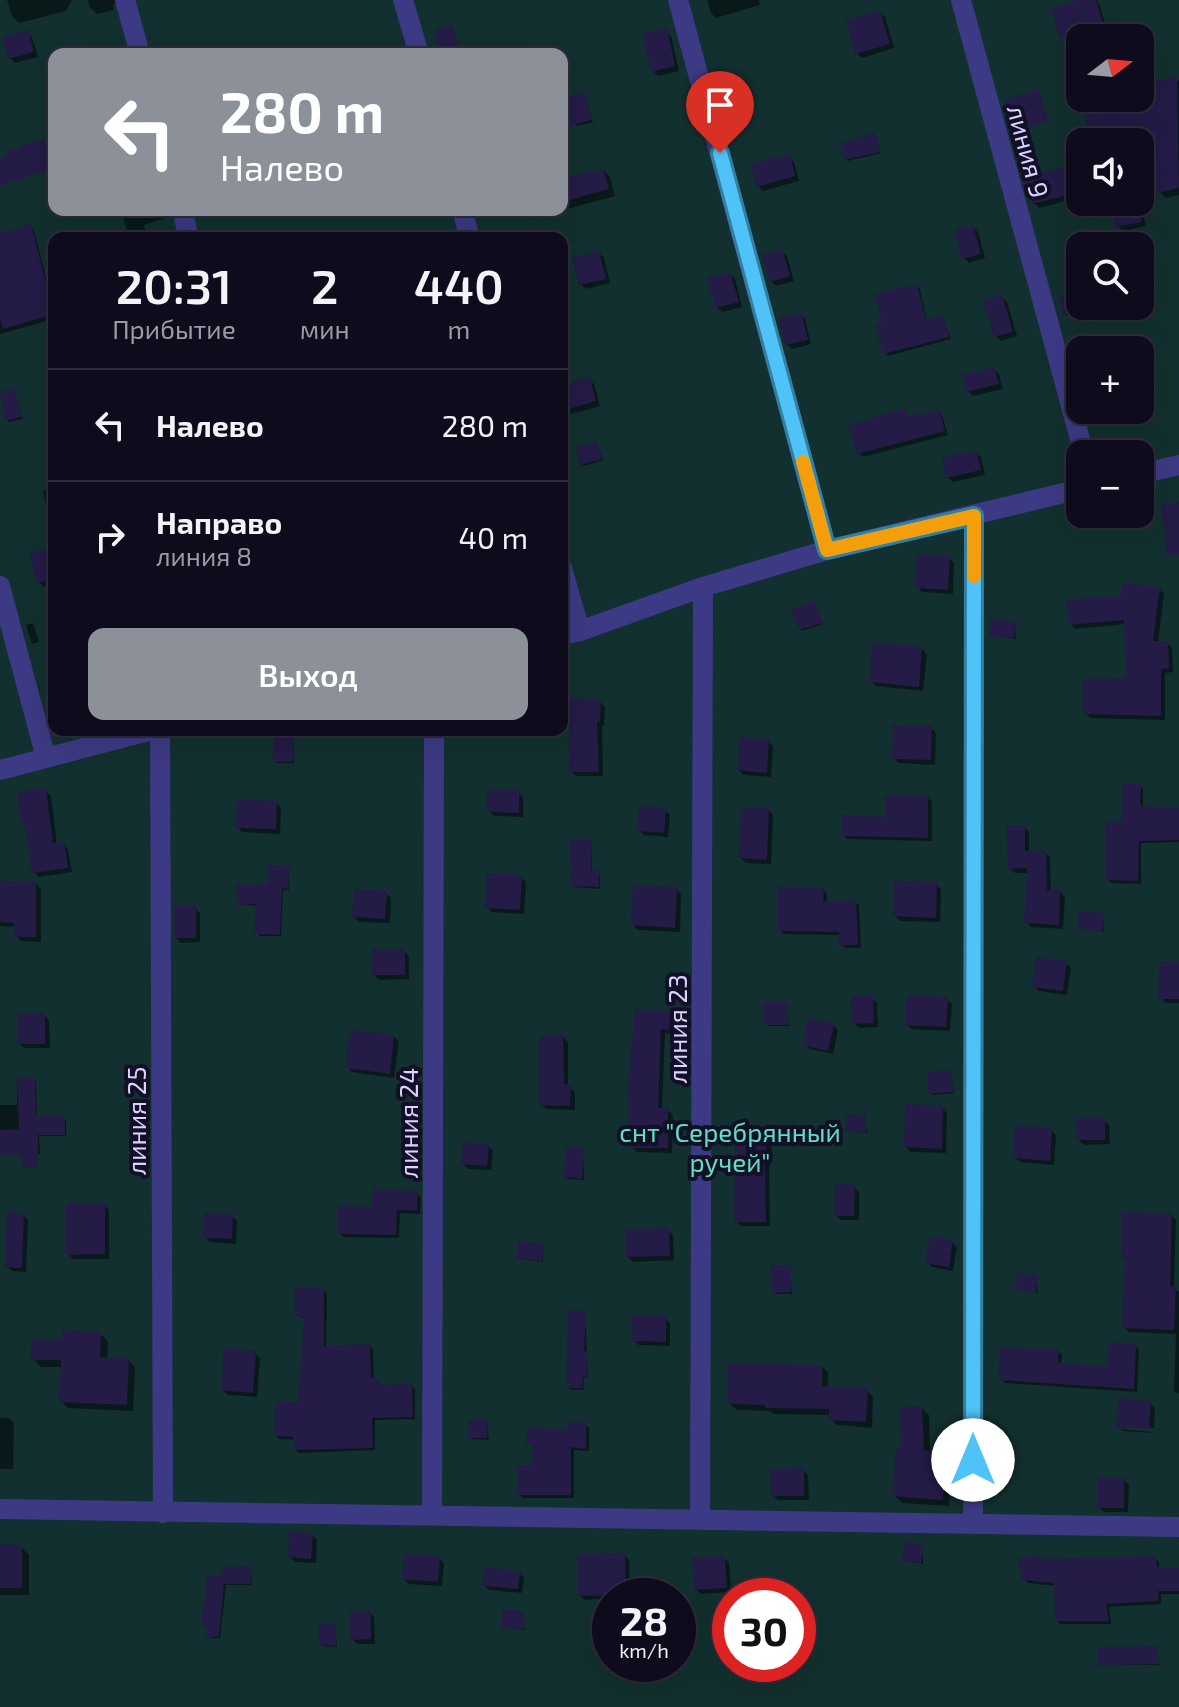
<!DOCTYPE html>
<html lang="ru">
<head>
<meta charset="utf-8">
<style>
  body { margin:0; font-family:"Exo 2",sans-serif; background:#1c1929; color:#f1f3f6; height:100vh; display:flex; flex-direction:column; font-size:30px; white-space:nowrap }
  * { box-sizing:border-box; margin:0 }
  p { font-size:26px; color:#9b9ba3 }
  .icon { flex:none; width:44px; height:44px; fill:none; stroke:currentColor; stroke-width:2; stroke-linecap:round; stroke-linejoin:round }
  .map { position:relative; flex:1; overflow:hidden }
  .drawer { position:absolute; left:48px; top:232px; width:520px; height:504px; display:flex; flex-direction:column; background:#0e0b1c; border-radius:16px; box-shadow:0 8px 32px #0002,0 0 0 2px #2e2b3b }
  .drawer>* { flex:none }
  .guide { position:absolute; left:48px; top:48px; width:520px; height:168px; border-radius:16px; box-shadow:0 8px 32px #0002,0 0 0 2px #2e2b3b; background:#8c9099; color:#fff; overflow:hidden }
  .needle { width:52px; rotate:74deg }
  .buttons { position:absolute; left:1066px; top:24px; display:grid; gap:16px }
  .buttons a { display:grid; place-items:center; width:88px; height:88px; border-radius:16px; background:#0e0b1c; box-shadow:0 8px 32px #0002,0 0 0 2px #2e2b3b; font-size:40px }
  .speed { position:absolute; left:592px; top:1578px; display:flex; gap:16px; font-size:40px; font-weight:700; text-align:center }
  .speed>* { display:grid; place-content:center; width:104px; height:104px; border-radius:50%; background:#0e0b1c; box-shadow:0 8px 32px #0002,0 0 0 2px #2e2b3b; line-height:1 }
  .speed small { font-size:20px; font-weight:400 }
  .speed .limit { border:12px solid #d22; background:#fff; color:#111 }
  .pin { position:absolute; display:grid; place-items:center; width:68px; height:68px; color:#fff; margin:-82px -34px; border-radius:50% 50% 50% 0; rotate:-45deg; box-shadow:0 0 8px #0007 }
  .pin .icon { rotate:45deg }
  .me { position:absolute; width:88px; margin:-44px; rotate:0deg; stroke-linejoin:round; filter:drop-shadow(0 0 6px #0008) }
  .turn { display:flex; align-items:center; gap:28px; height:168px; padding:0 40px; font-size:36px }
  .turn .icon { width:104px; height:104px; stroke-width:2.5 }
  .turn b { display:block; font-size:56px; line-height:68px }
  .eta { display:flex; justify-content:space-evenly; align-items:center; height:136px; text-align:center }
  .eta b { font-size:48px; font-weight:600; line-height:56px }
  .primary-button { display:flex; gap:16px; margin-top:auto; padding:16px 40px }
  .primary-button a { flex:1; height:92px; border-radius:16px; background:#8c9099; color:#fff; font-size:32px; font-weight:600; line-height:92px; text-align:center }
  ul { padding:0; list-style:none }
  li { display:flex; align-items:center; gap:24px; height:112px; padding:0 40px; border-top:2px solid #2e2b3b }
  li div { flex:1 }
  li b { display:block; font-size:30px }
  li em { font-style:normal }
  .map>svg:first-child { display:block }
  .green { fill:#12302f; fill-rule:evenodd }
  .shadow { fill:#0007 }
  .building { fill:#241b47 }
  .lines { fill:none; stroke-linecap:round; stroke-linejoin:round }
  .minor { stroke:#3d3a85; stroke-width:20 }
  .route-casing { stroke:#337fa1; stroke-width:20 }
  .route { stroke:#4fc3f7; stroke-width:14 }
  .slow { stroke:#f59e0b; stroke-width:14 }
  .labels { text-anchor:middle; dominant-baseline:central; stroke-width:8; stroke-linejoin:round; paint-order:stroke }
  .street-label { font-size:26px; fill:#d9d4ff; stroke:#130f26 }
  .park-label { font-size:26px; fill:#5fe0c0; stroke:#130f26 }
</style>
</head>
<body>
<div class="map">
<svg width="1179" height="1707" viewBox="0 0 1179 1707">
  <rect width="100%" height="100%" fill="#130f26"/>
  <path class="green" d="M0 0H1179V1707H0ZM1080 38H1140V98H1080ZM54 54H562V210H54ZM1080 142H1140V202H1080ZM54 238H562V730H54ZM1080 246H1140V306H1080ZM1080 350H1140V410H1080ZM1080 454H1140V514H1080ZM610 1596H678V1664H610ZM730 1596H798V1664H730Z"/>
  <path class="shadow" d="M7 0H72L66 11 19 23 12 16Z
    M88 0H121V1L113 5 114 10 97 14 89 6Z
    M707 0H759L760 5 716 18 711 13Z
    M1086 0H1097L1099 3 1108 34 1115 38H1087L1085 33 1065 39 1060 34Z
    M880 12 885 17 894 48 862 58 857 53Z
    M666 31 671 36 679 71 658 76 653 71Z
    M27 32 32 37 38 57 15 63 10 58Z
    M1176 79 1179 81V195L1166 198 1160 192 1149 143 1140 145V142H1093L1132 104 1131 98H1140V87Z
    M584 94 593 122 577 126 575 124Z
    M875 135 881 153 848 161 846 159Z
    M562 157 568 179 603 170 610 177 615 196 530 219 522 210H562Z
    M789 157 794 162 799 181 763 191 758 186Z
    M1063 169 1068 174 1074 199 1039 208 1034 203Z
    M1140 201 1146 226 1123 231 1118 226 1112 202Z
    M121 210H164L166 218 144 225 148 238H129Z
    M30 226 34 231 54 308V319L0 334V234Z
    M973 227 978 232 985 258 969 263 964 258Z
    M782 251 787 256 794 281 776 286 771 281Z
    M599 253 604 258 610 283 586 289 581 284Z
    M730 274 735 279 742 307 722 312 717 307Z
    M917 286 920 289 927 322 943 318 951 339 888 356 885 353 884 324Z
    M1080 294V306H1089L1091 311 1067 316 1065 314Z
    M1002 297 1007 302 1017 336 1001 341 996 336Z
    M800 314 805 319 811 344 792 349 787 344Z
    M994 369 999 374 1003 389 973 396 968 391Z
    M589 379 594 384 600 406 571 414 566 409 562 386Z
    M14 390 23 419 9 422 7 420Z
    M905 411 910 418 939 411 942 415 948 435 863 457 859 453Z
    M598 446 603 460 584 466 582 464Z
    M976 452 981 457 985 475 953 482 948 477Z
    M54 489V514L52 515 47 510 43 491Z
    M54 549V584L43 587 39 582Z
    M949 558 954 563 953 594 922 592 917 587Z
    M1159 589 1164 594 1158 643H1167L1172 648 1173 672 1165 673V720L1090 718 1085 713 1128 680 1126 624 1075 629 1071 624 1123 597Z
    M815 603 823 624 802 631 800 629Z
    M33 623 39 642 32 644 26 625Z
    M1015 623 1016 639 990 635Z
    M922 649 927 654 923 691 876 686 871 681Z
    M600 702 605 707 604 726H602L603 776H576L571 771Z
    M931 728 936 733 935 765 899 763 894 758Z
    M293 735 294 763H277L275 761Z
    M768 741 773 746 771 777 744 775 739 770Z
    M1140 786 1143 789V807L1152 809H1179V842L1141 843V884L1112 883 1108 880 1123 825Z
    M46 791 51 796 57 845 63 844 68 849 72 872 39 877 34 872 28 829 23 823Z
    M518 792 523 797V817L494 816 489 811Z
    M927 797 932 802V841L847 839 843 835 887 819Z
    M276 803 281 808 280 834 242 832 237 827Z
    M665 810 670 815 668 837 644 835 639 830Z
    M768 810 773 815 771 864 746 863 741 858Z
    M1024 827 1029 832V852H1045L1050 857 1051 892H1060L1065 897 1063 929 1031 927 1026 922 1029 873H1015L1010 868Z
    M591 841 592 872 600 874V889L575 887 573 886Z
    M288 868 289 890H283L281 936H259L258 906 239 904 269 886Z
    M521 877 526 882 524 914 492 912 487 907Z
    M0 883 36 884 41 889V942L21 941 16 936V927L0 926Z
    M936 884 941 889 940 922 900 921 895 916Z
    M676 889 681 894 680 932 638 930 633 925Z
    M823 890 827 894V903L855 902 859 906 861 948H846L841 944V935L784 934 780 930Z
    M386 893 391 898 390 923 359 922 354 917Z
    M195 908 200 913V942L181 943 176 938Z
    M1103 915 1104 932 1079 928Z
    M404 951 409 956V979L379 980 374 975Z
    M1066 963 1071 968 1067 995 1039 991 1034 986Z
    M1179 964V1003H1166L1161 998Z
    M872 998 877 1003 878 1027 859 1028 854 1023Z
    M947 999 952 1004 950 1031 912 1029 907 1024Z
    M787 1004 789 1026H768L766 1024Z
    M669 1013 674 1018V1034L665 1033 662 1110H668L673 1115 672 1153 637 1152 632 1147 630 1085Z
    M44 1015 49 1020 50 1048H24L19 1043Z
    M833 1025 838 1030 833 1054 810 1049 805 1044Z
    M394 1037 399 1042 394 1078 352 1072 347 1067Z
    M563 1037 568 1042V1086L575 1092V1110L546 1109 541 1104Z
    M950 1072 954 1093 933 1095 931 1094Z
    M17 1080 36 1082 37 1118 66 1120V1136H39L40 1154H0V1105H17Z
    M942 1108 947 1113 946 1153 911 1152 906 1147Z
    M865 1116 867 1133 847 1131Z
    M1104 1120 1109 1125 1110 1144 1084 1145 1079 1140Z
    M1051 1130 1056 1135 1054 1165 1020 1162 1015 1157Z
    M767 1139 772 1144 769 1171 770 1226H741L736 1221Z
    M488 1146 493 1151 491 1170 468 1169 463 1164Z
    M583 1150 584 1180 568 1179 566 1177Z
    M854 1187 859 1192V1220H841L836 1215Z
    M417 1193 421 1197 420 1214 400 1213 399 1238 344 1237 340 1233 373 1209Z
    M104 1205 109 1210V1259H73L68 1254Z
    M23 1215 28 1220 26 1272 12 1271 7 1266Z
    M1171 1215 1176 1220 1174 1288 1179 1292V1394L1174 1391 1176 1334 1129 1332 1124 1327 1127 1261 1123 1256Z
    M232 1216 237 1221 236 1244 210 1242 205 1237Z
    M668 1230 673 1235 674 1260 633 1262 628 1257Z
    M952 1242 957 1247 953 1271 932 1267 927 1262Z
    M542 1245 543 1262 519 1259Z
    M790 1267 792 1294H776L774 1292Z
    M1036 1276 1038 1293 1018 1290Z
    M323 1290 327 1293 326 1347 370 1346 373 1349 374 1380H378L381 1387 412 1386 415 1389V1419L375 1420V1450L298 1453 295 1449V1440L279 1439 276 1435 300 1405 306 1319 297 1316Z
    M585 1312 588 1378H584L583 1390H571L569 1388Z
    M665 1318 670 1323V1346L639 1345 634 1340Z
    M100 1334 108 1341 107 1359 128 1360 135 1367 133 1411 68 1408 61 1401 62 1367H41L33 1359 64 1342Z
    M1135 1346 1139 1350 1137 1392 1005 1383 1001 1379 1058 1351 1062 1355 1061 1365 1109 1368Z
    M255 1353 260 1358 257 1397 228 1395 223 1390Z
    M822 1366 828 1373V1388L867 1390 873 1397 872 1428 837 1425 831 1419V1415L774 1414 770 1411 737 1410 730 1404Z
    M1150 1403 1155 1408 1154 1428 1121 1425V1428L1118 1426Z
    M922 1408 929 1415 930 1452 945 1453 952 1461 949 1506 902 1503 894 1495 903 1450Z
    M0 1418H9L14 1423 13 1469H0Z
    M487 1422 489 1440 472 1439 470 1438Z
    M585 1424 589 1428V1451L574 1450V1498H522L519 1494 533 1467 535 1447 529 1443 569 1432Z
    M1121 1429 1153 1432V1433L1123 1431Z
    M803 1470 808 1475 809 1500H778L773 1495Z
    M1124 1480 1129 1485 1128 1512H1104L1099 1507Z
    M312 1535 317 1540 316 1563 295 1562 290 1557Z
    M0 1546 21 1547 29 1555V1595H0Z
    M923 1547V1564L904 1560Z
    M624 1555 629 1560 630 1596 585 1600 580 1595Z
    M1038 1556 1042 1560 1156 1558 1159 1562 1160 1570H1179V1594H1161V1604L1109 1607 1111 1624H1060L1057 1620 1056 1586 1028 1583 1024 1579Z
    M439 1558 444 1563 442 1586 409 1584 404 1579Z
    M724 1558 729 1563 731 1592 701 1594 696 1589Z
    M250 1568 252 1585H226L220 1638H210L208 1627 203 1625 223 1577Z
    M519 1573 524 1578 522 1593 489 1590 484 1585Z
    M673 1588 675 1596H645V1589Z
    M369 1612 374 1617 375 1644H357L352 1639Z
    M523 1613 525 1630 504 1627Z
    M335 1626 337 1647 323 1646 321 1644Z
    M1157 1648 1159 1665 1100 1664Z"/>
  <path class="building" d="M1078 0H1096L1107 38H1059L1051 8Z
    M880 10 890 44 855 54 846 20Z
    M452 25 459 48 440 53 434 30Z
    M667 28 675 66 651 72 643 34Z
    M28 30 34 52 8 59 2 37Z
    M1177 76 1179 188 1158 193 1145 137 1123 142H1091L1084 114 1130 103 1129 98H1140V85Z
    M1039 89 1048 121 1014 131 1004 100Z
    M585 92 592 120 562 128V105H568L566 97Z
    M875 133 881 152 844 160 840 143Z
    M44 139 54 168 0 186V158L8 156 6 151Z
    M790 154 795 176 757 187 751 164Z
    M1064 167 1071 194 1032 204 1025 177Z
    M603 168 609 189 562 202V179Z
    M1110 202H1138L1142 222 1116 227Z
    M31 224 54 314 3 329 0 318V232Z
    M973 225 981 254 962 259 954 230Z
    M782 249 790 276 770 282 761 255Z
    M599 251 606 279 579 285 572 258Z
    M730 272 739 302 716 308 707 278Z
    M917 284 926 320 943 315 949 337 883 354 875 324 882 322 874 294Z
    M1080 292V312L1063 315 1059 296Z
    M1002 295 1013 332 994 337 983 301Z
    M801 312 808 340 785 345 778 318Z
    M994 367 999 384 966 392 962 375Z
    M590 377 596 401 565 410 562 384Z
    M15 388 22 417 5 421 0 392Z
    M906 408 908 417 939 409 945 431 857 454 848 425Z
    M597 442 602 459 580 465 576 448Z
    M976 450 981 470 946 478 942 458Z
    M1179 502V555L1167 556 1161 505Z
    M54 547V579L37 583 29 553Z
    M917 554 950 556 948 590 915 588Z
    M1122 583 1160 587 1153 641H1168L1169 668 1161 669V716L1083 714V679L1126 678 1124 620 1069 625 1067 600 1121 596Z
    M815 601 823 623 799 630 791 609Z
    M990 619 1016 621 1014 638 988 636Z
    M873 642 922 647 919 687 869 682Z
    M569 698 601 700 600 722H597L599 772H569Z
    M893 725 932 726 931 760 892 759Z
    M274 732 294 733 293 762H273Z
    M740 737 769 739 767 773 737 770Z
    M1123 783 1141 784 1140 805H1151V807H1179V840L1139 841 1138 881 1106 880 1105 822 1121 823Z
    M46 788 53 843 64 842 68 868 32 873 25 824H21L17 792Z
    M487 790H519V813L487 812Z
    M885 795H928V838L841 836V815L885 817Z
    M237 799 277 801 276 829 235 828Z
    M639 806 666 808 664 833 637 831Z
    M741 807 769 808 767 860 739 858Z
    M1007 825H1025V851L1046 850 1047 890H1060L1059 925 1024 923 1027 868 1008 869Z
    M570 839H592L591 870H599V887L571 886Z
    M268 865 289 866 288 889 282 888 280 935 255 934 256 904 237 905 236 885 267 884Z
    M487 873 522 875 520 910 485 908Z
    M0 881 36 882V937H14V923L0 922Z
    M894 881 937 882 936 918 893 916Z
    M633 885 677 887 675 928 631 925Z
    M778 887 824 888 823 902 856 900 858 945H839V932L778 931Z
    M354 889 387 891 385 919 352 917Z
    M174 906H196V938H174Z
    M1079 911 1104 913 1103 931 1077 929Z
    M372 949H405V975H372Z
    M1036 957 1067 961 1063 991 1032 987Z
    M1160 961 1179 962V999H1158Z
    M907 995 948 997 946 1027 905 1025Z
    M851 996H873L874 1023 852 1024Z
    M764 1002H788V1025H764Z
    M635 1009 670 1011 669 1030 661 1029 658 1108H668V1148H630L628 1085Z
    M17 1013H45V1044H17Z
    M808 1018 834 1023 828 1051 803 1045Z
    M350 1030 394 1035 390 1074 345 1068Z
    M563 1035 564 1084 571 1085 570 1106 539 1105V1036Z
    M951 1070 953 1092 929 1094 927 1072Z
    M17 1078H35L36 1116H65V1135H38V1167L21 1168V1154L0 1155V1130L19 1129Z
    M905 1104 943 1106 942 1149 904 1147Z
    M866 1114V1132H845L846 1115Z
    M1076 1118H1105V1140H1077Z
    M1015 1125 1052 1128 1050 1161 1013 1158Z
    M735 1136 768 1138 765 1165 766 1222H734Z
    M462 1142 489 1144 487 1166 461 1164Z
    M566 1147 584 1148 582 1179 564 1177Z
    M835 1184 855 1185 854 1216H834Z
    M373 1189 418 1191 417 1211 397 1210 396 1235 338 1234V1206L371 1207Z
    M66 1203H105V1254L66 1255Z
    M7 1212 24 1213 22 1268 5 1267Z
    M1122 1212 1172 1213 1170 1286H1176L1174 1330 1122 1328 1125 1257H1121Z
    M204 1213 233 1214 232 1239 203 1238Z
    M669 1228 670 1256 626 1257 625 1229Z
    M930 1236 953 1240 949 1267 925 1263Z
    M518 1241 543 1243 542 1261 517 1259Z
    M771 1265H791V1292L772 1293Z
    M1017 1273 1037 1274 1036 1292 1016 1291Z
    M295 1288H324V1346L370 1344 371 1378H378L379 1385 412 1384 413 1417 372 1418 373 1448 293 1450V1437L274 1436 276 1402 298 1403 304 1317H295Z
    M568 1309 586 1311 584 1351H587V1377H583L582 1389 567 1388Z
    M632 1316H666V1342L632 1341Z
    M62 1330 101 1332 100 1357 129 1358 127 1405 59 1402 61 1360H31L32 1339 62 1340Z
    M1109 1342 1136 1344 1134 1389 999 1380 1000 1348 1059 1349 1058 1363 1107 1366Z
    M224 1348 256 1351 253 1393 221 1390Z
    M728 1363 822 1365V1386L868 1388 866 1422 829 1420V1409L765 1408V1405L728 1404Z
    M1118 1398 1151 1401 1149 1429 1116 1427Z
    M922 1406 924 1450 946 1452 943 1500 892 1496 896 1448H901L900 1407Z
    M469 1420H488L487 1438H468Z
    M567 1422H586V1449L571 1447V1495H517V1465H531L533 1444H526L528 1427 567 1430Z
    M804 1468V1496H771L770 1469Z
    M1098 1478H1124V1508H1097Z
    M289 1531 313 1533 311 1559 288 1557Z
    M905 1542 924 1545 921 1563 902 1560Z
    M0 1544 22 1545V1588H0Z
    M625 1553 626 1595 578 1596 577 1554Z
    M404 1554 440 1556 438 1582 402 1579Z
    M1039 1554 1040 1559 1156 1556 1157 1567 1179 1568V1591H1158V1601L1106 1604 1109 1621H1055L1054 1583 1022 1580 1018 1559Z
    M725 1556 727 1588 694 1590 692 1558Z
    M250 1566 251 1584H224L219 1637H206V1626H201L203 1602H206V1575H221V1567Z
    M484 1567 520 1571 518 1589 482 1586Z
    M370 1610 371 1639 350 1640V1611Z
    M502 1610 524 1611V1629L502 1628Z
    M319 1624H336V1646L319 1645Z
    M1158 1646V1664L1098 1665V1647Z"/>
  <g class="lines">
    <path class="minor" d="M125 0 140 54
      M403 0 419 54
      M678 0 827 550
      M961 0 1084 454
      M182 210 189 238
      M462 210 470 238
      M1140 474 1179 465
      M562 568 580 631
      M0 586 46 758
      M562 635 580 631 703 587 827 550 1080 489
      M160 730 163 1513
      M0 770 152 730
      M0 1509 1179 1527
      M432 1516 434 730
      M700 1518 703 587
      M973 1523 974 516"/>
  </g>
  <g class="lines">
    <defs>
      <path id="route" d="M720 153 827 550 974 516 973 1460"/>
    </defs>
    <use href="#route" class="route-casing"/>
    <use href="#route" class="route"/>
    <path class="slow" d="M803 462 827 550 974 516V576"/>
  </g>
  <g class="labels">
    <g class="street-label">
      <text transform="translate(1029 151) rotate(75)">линия 9</text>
      <text transform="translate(676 1029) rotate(-90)">линия 23</text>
      <text transform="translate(135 1121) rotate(-90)">линия 25</text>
      <text transform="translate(407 1123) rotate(-90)">линия 24</text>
    </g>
    <g class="park-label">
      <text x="730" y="1131">снт "Серебрянный<tspan x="730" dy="30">ручей"</tspan></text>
    </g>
  </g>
</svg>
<div class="buttons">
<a><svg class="needle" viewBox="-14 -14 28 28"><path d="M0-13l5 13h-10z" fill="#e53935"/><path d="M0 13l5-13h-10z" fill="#9b9ba3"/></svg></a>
<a><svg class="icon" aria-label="sound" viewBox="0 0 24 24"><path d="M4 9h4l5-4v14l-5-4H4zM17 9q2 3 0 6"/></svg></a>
<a><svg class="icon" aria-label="search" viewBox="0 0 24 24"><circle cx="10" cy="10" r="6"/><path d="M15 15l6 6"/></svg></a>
<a>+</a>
<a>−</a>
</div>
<div class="speed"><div>28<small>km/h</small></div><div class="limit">30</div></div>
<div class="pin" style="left:720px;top:153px;background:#d93025"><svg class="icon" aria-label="arrive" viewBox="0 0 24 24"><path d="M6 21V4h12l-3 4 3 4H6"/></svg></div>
<svg class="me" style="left:973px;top:1460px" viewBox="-20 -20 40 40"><circle r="19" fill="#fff"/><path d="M0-13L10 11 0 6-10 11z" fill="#4fc3f7"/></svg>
<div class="guide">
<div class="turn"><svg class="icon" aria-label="left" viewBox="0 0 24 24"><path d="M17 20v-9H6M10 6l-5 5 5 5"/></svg><div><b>280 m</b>Налево</div></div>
</div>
<section class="drawer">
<div class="eta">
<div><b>20:31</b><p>Прибытие</p></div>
<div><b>2</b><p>мин</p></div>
<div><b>440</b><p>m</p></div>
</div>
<ul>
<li><svg class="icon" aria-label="left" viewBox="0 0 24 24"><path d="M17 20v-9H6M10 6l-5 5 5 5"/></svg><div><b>Налево</b></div><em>280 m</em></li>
<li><svg class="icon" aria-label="right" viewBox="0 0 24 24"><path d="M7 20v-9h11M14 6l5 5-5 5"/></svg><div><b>Направо</b><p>линия 8</p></div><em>40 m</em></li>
</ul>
<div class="primary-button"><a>Выход</a></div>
</section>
</div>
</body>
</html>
